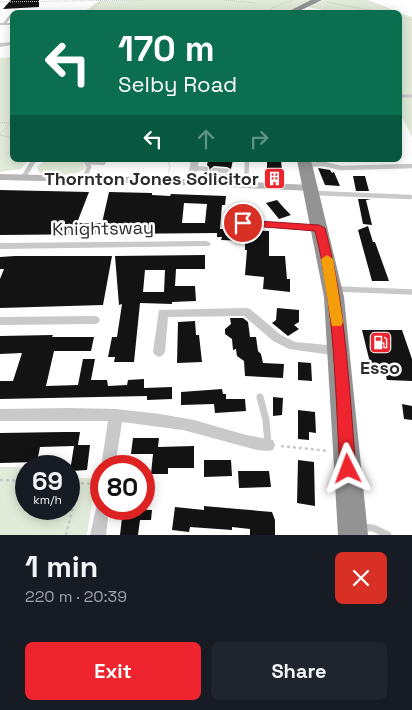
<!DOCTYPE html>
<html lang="en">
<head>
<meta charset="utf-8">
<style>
  body { margin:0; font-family:"Space Grotesk",sans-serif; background:#20242c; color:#f1f3f6; height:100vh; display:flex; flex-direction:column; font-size:19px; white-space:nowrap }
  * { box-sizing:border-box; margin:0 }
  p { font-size:16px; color:#9ea1a6 }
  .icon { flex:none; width:28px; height:28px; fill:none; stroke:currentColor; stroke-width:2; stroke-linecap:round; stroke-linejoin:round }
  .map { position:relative; height:535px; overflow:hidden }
  .drawer { display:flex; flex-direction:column; background:#171b24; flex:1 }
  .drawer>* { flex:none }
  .guide { position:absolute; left:10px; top:10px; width:392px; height:152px; border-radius:8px; box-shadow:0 2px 12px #0003; background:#0b6e4f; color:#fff; overflow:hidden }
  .speed { position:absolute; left:15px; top:455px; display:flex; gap:10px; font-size:25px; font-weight:700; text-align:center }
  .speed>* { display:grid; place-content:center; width:65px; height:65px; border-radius:50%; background:#171b24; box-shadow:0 2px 12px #0003; line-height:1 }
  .speed small { font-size:12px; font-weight:400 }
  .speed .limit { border:8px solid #d22; background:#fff; color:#111 }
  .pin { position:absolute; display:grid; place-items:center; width:42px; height:42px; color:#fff; margin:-21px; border:2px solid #fff; border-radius:50%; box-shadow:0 1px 5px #0007 }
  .me { position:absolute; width:55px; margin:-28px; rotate:357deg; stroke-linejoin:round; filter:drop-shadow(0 0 4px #0008) }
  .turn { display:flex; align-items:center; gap:18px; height:105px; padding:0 25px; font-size:22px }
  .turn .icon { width:65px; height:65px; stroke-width:2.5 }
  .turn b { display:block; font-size:35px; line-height:42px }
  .lanes { display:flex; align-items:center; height:48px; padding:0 25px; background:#0003; justify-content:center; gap:25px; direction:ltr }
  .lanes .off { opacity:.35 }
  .round { display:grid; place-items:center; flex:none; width:52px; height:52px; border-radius:8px; background:#20242c }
  .head { display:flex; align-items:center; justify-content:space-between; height:85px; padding:0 25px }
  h1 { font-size:30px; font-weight:700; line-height:38px }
  .action { display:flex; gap:10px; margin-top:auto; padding:10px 25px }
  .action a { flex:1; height:58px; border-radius:8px; background:#ee242f; color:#fff; font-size:20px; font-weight:700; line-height:58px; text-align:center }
  .action a+a { background:#20242c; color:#f1f3f6 }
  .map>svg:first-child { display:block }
  .green { fill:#e2ebd9 }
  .building { fill:#131313; fill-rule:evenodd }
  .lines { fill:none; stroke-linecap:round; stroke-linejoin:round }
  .path-far1 { stroke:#c9c9c9; stroke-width:1; stroke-dasharray:1 1; stroke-linecap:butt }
  .path { stroke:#c9c9c9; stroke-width:2.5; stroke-dasharray:3 3; stroke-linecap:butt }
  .lane-far4 { stroke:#c9c9c9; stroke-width:2.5 }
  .lane-far3 { stroke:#c9c9c9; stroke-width:3 }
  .lane-far2 { stroke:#c9c9c9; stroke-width:4.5 }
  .lane-far1 { stroke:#c9c9c9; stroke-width:5.5 }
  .lane { stroke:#c9c9c9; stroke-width:7 }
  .street { fill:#c9c9c9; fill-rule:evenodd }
  .secondary { fill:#b6b6b6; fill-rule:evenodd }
  .highway { fill:#939393; fill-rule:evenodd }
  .route { fill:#ee242f; stroke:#9b171f }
  .slow { fill:#f59e0b }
  .labels { text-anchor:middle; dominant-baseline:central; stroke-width:5; stroke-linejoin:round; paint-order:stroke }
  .poi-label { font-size:18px; font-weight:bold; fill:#2c2c2c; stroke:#fff; text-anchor:end }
  .street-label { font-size:18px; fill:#2c2c2c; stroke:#fff }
</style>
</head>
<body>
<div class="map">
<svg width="412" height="535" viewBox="0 0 412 535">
  <rect width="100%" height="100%" fill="#fff"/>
  <path class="green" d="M131 0H313L286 12H84L98 1Z
    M324 0H368L399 12H335L307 7Z
    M400 13 412 17V137L400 113Z
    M12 57V160H28L21 169 0 172V58Z
    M46 160H77L83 162 85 168C75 177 51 178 39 172L37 167Z
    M0 467H26V509H69V478H96L87 535H0Z"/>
  <path class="building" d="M11 0H39V7L3 9Z
    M208 160H233L231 169 227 167 214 166 210 169 213 174H229L228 178 203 176 204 173 210 171 209 167 207 165Z
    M267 160H281L283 182 267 181Z
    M318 168 330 170 332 173 334 172 340 186 325 185Z
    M353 176H365L369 191H356Z
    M0 190 89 192 77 223H102L109 192 152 193V195L170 196 171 194 226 196 225 205H222L220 229 269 231V256H285L287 279H290V292L263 289 264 277 245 275 247 250H245V241L221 240 222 237H217V233L0 235ZM184 203 207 204 205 223H182Z
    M358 199H371L366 200 372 225 363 224Z
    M277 200 284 208 291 215 279 219 266 203Z
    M368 226 373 242H375L389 281H372L358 230Z
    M205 255V269H176L175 286H195L196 301 172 302V304L140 303 134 362H114L115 357H108L112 337H117L122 304 119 305 115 256ZM145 270H165L164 292H143Z
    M15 256H112L103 305 0 308V279L4 269H0V257Z
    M277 308 299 310V322L294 325 299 329 288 336 272 323 276 320Z
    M230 318H243L248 322 250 337H256L258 351 261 354 263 363 284 364 283 378 245 376 244 361 237 356 236 349 233 350 232 339 225 334V329L231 324Z
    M195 321 196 335H199L202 362 177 363 178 322Z
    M362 330H402L412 359V381L387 380 383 367H371Z
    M53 335 52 337H94L91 351H54L46 386 78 385 83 359H95L91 380H107L108 386 127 385 128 380 144 379V388L172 387V399L147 400V396L0 399V381H13L22 353 0 354V336Z
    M298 362 311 363 312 381 298 380Z
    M222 389 223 394H226V399H245L246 411 215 413 214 404 181 405V392Z
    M273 397 283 398 282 415 273 416Z
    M402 404 412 406V420L404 419Z
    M298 410 315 412 316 433 309 432V440L298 439Z
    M64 432H80L78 445H90L87 470 70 471 74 446 40 447 37 462 0 463V433Z
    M133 438H159L158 447 194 446V468H168V474H151L153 454H131Z
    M204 460H231L232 476 204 477Z
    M298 460 314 462 315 506 297 503Z
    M238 471H269L271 487 239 488Z
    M204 506 272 512 275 520V535H250V529L232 527V530L190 527 189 532 172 530 175 507 204 510Z
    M123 509 152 510 151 520H140L138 535H120Z"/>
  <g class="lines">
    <path class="path-far1" d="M137 0H147
      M224 0 255 3
      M0 2 137 0
      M327 2 379 12
      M89 12 100 2
      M271 12 272 8 293 0
      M400 17 412 20
      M0 123 10 122
      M0 135 11 122
      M0 135 12 138
      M168 160 170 167 168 174"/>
    <path class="path" d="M281 446 328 451
      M0 480 26 481
      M69 483 101 484
      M66 535 79 483"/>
    <path class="lane-far4" d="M4 24 12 14"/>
    <path class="lane-far3" d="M400 96H412"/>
    <path class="lane-far2" d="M88 162 103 163 105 160
      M305 165 324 164 341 168 412 166
      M192 168 206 169
      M214 170 227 171
      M23 178 34 160
      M84 180 89 167 85 160
      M246 185 247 160
      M314 193 410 197"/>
    <path class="lane-far1" d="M338 289 412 292"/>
    <path class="lane" d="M260 397 266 420 268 444
      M362 527 373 528 388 535"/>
    <path class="street" d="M0 23H12V25H0Z
      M12 42V45L0 47V43Z
      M191 160H199L195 182 191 184 187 182Z
      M243 220 319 225 324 228 319 231 240 225 238 223 240 221Z
      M206 241 209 242 211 244 209 246 0 249V243Z
      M246 308 250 309 281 335 295 342 339 346 343 348 345 351 343 354 339 356 289 349 273 341 244 316 168 317 165 352 163 355 159 357 155 355 153 352 159 310Z
      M94 316 98 317 100 320 98 323 94 324 0 325V317Z
      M69 408 116 409 160 414 194 420 246 435 273 440 275 445 273 450 268 451 257 450 183 430 122 422 115 466 101 467 108 421H0V409Z
      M101 502V509H109L106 535H90L97 504Z"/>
    <path class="secondary" d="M0 174 166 178 310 185 316 188 310 191 166 184 0 180Z"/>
    <path class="highway" d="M311 0H322L297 12H287Z
      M297 160H311L344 297 368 535H338L324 297Z"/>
  </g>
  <path class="route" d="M243 220 319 225 325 228C346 306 349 389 356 469L354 475 348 477 343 475 340 469C335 390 335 308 315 231L239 225 238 223 239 221Z"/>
  <path class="slow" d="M327 255 333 259 343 322 341 326H332L331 322 321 259Z"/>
  <defs>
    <symbol id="building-square" viewBox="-11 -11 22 22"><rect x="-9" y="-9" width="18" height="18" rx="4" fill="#ee242f" stroke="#fff"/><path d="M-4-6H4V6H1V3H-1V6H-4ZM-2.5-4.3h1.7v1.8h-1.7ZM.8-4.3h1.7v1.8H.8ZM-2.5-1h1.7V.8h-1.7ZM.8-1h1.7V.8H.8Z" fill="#fff"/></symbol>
    <symbol id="fuel-square" viewBox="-11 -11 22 22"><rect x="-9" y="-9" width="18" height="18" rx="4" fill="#ee242f" stroke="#fff"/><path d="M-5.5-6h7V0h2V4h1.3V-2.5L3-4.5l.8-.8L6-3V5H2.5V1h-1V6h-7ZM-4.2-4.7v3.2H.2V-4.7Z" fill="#fff"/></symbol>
  </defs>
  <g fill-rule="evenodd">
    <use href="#building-square" x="262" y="166" width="25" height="25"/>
    <use href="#fuel-square" x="368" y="330" width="25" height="25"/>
  </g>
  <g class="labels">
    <g class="poi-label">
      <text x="259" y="178">Thornton Jones Solicitor</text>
      <text x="380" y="367" text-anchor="middle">Esso</text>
    </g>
    <g class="street-label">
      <text transform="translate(103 228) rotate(-1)">Knightsway</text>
    </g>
  </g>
</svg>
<div class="speed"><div>69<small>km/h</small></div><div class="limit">80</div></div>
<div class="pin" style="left:243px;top:223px;background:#d93025"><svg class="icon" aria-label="arrive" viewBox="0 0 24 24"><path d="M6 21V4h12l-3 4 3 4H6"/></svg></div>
<svg class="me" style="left:348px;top:469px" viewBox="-20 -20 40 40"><path d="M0-17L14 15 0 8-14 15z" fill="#ee242f" stroke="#fff" stroke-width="4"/></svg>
<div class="guide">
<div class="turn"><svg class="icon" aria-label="left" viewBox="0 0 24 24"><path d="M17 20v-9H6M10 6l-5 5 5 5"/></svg><div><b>170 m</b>Selby Road</div></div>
<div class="lanes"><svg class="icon" aria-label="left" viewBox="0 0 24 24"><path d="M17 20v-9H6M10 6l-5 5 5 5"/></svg><svg class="icon off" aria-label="ahead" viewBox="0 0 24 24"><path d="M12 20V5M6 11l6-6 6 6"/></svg><svg class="icon off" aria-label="right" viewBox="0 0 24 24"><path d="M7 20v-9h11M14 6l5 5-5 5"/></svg></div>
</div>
</div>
<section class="drawer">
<div class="head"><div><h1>1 min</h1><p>220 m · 20:39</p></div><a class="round" style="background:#d93025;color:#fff"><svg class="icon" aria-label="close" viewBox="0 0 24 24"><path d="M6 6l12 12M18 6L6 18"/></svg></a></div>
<div class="action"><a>Exit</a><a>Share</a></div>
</section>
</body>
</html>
